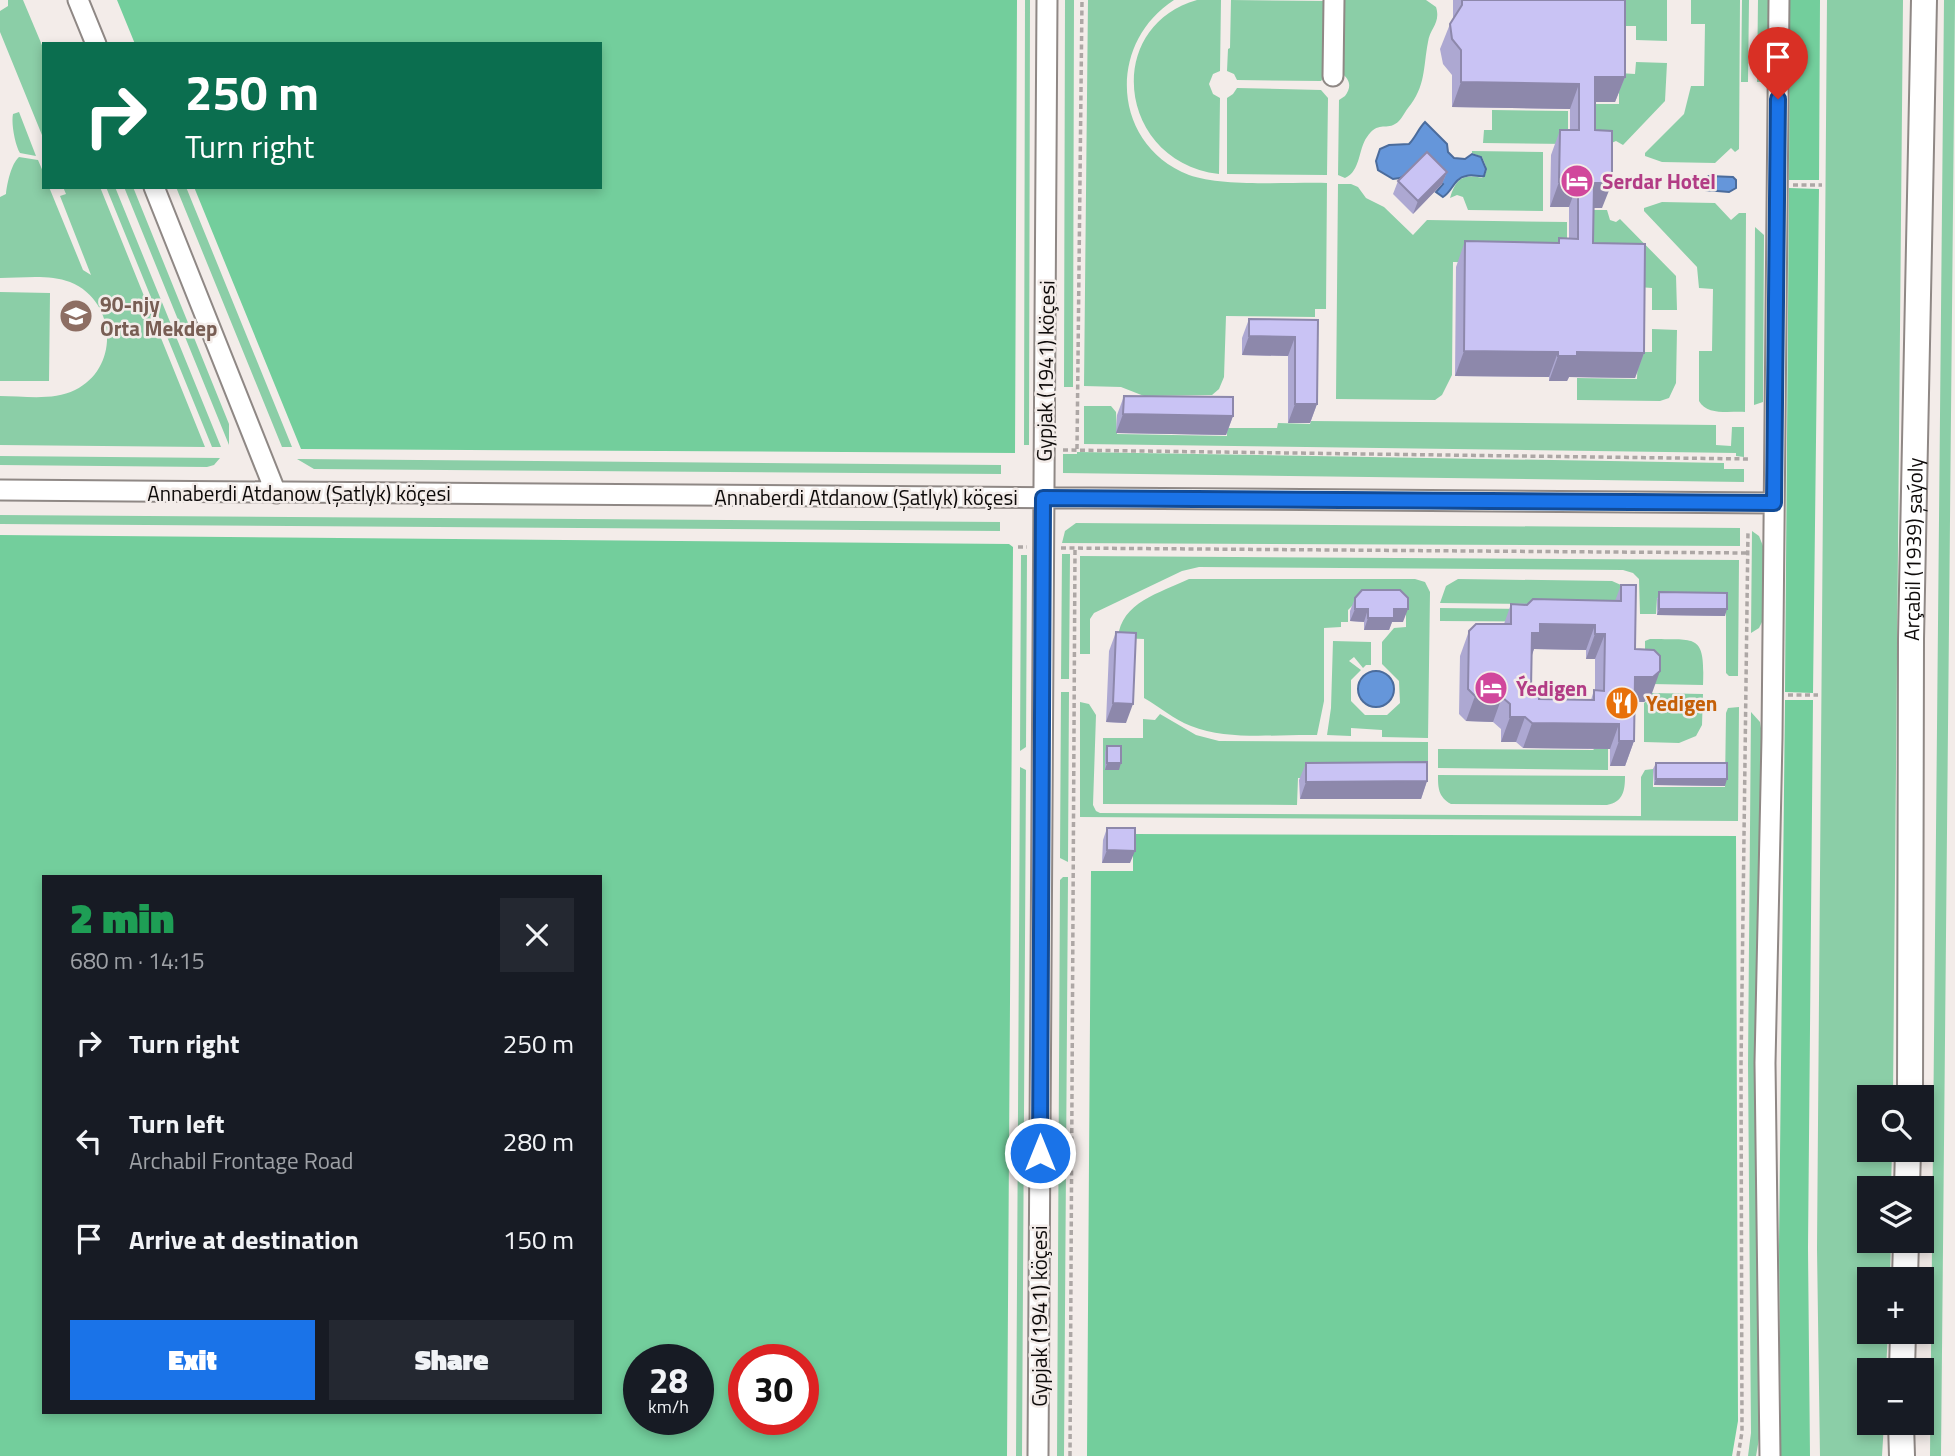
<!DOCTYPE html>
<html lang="en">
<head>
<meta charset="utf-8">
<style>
  body { margin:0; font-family:"Titillium Web",sans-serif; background:#242831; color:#f1f3f6; height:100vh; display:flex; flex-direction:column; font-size:26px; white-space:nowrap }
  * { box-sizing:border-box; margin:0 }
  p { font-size:23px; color:#9ea1a6 }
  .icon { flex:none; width:38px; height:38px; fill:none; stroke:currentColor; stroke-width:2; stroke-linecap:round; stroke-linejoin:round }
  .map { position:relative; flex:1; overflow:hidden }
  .side { position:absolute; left:42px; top:875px; width:560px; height:539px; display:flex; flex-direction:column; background:#171b24; border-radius:0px; box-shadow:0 4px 10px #0003 }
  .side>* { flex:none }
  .top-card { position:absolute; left:42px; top:42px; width:560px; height:147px; border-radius:0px; box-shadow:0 4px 10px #0003; background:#0b6e4f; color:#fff; overflow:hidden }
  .buttons { position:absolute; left:1857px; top:1085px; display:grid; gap:14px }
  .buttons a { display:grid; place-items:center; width:77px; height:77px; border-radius:0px; background:#171b24; box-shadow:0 4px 10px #0003; font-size:35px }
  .speed { position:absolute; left:623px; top:1344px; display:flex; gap:14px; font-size:35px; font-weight:700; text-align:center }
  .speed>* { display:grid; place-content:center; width:91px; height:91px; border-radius:50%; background:#171b24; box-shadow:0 4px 10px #0003; line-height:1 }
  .speed small { font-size:18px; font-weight:400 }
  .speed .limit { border:10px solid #d22; background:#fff; color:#111 }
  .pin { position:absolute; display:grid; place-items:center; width:60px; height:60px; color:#fff; margin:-72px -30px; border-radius:50% 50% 50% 0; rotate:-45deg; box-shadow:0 0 7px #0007 }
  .pin .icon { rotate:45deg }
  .me { position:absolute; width:77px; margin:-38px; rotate:0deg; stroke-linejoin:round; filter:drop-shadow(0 0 5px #0008) }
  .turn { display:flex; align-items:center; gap:24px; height:147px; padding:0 28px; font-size:32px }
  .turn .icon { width:91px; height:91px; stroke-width:2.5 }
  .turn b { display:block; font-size:49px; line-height:60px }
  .round { display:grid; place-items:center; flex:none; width:74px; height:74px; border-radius:0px; background:#242831 }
  .head { display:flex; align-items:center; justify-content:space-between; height:119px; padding:0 28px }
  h1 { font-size:42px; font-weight:800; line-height:52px; color:#1e9e55 }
  .primary-button { display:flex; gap:14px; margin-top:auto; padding:14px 28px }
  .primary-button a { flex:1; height:80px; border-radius:0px; background:#1a73e8; color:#fff; font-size:28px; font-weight:800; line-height:80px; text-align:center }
  .primary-button a+a { background:#242831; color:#f1f3f6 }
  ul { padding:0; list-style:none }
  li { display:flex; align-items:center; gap:21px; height:98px; padding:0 28px }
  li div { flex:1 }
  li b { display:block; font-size:26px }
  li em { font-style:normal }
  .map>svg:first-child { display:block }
  .green { fill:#8bcea7 }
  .forest { fill:#73ce9c; fill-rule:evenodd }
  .water { fill:#6596da; stroke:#4b6c9c; stroke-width:2 }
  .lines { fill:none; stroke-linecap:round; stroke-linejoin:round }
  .minor-casing { stroke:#8f8885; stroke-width:23 }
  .major-casing { stroke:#8f8885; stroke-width:28 }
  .path { stroke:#ada7a5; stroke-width:3.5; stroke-dasharray:5 3.5; stroke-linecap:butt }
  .minor { stroke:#fff; stroke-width:19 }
  .major { stroke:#fff; stroke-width:24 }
  .wall { fill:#ada8d2; fill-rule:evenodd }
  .shaded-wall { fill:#8d88ab }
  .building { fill:#c9c3f4; stroke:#8d88ab; stroke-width:2; fill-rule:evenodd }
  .route-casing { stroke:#114b97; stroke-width:18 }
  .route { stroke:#1a73e8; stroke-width:12 }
  .labels { text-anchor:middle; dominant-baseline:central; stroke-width:5; stroke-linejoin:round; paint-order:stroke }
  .hotel-label { font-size:21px; font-weight:bold; fill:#b23c85; stroke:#f3ece9; text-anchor:start }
  .education-label { font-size:21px; font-weight:bold; fill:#785e54; stroke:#f3ece9; text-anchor:start }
  .street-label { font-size:21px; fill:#0e0b0a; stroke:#f3ece9 }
  .food-label { font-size:21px; font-weight:bold; fill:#c56008; stroke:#f3ece9; text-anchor:start }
</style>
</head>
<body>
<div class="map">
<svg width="1955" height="1456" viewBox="0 0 1955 1456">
  <rect width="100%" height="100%" fill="#f3ece9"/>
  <path class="green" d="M8 0H23L44 50V140L0 32V11L8 6Z
    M1025 0H1030L1029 445H1024Z
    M1065 0H1074L1073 387H1064Z
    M1088 0H1174C1106 44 1112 145 1189 175 1222 187 1290 182 1327 183L1326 309H1315V317L1226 316 1224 377 1219 389 1212 395 1144 396 1121 387 1084 386Z
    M1197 0H1221L1220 71 1213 74 1209 84 1213 94 1220 98 1219 174C1118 162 1102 27 1197 0Z
    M1231 0 1327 1 1325 76 1321 81 1237 80 1234 74 1227 71 1228 49 1230 48Z
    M1340 0H1426L1436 7C1441 23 1430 28 1428 42 1423 68 1426 86 1408 108 1404 113 1401 121 1395 124 1385 130 1378 121 1367 137 1358 149 1361 171 1345 178L1338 175 1339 100 1345 96C1352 87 1350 79 1341 73Z
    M1568 0H1667V41L1636 40V26H1620Z
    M1691 0H1740L1739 149 1735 152 1731 148 1715 163 1662 162 1645 156V153L1684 114 1691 86H1704L1705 24H1691Z
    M1742 0H1749L1748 82H1741Z
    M1758 0H1768V82H1757Z
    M1827 0H1903L1893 1097H1869V1150H1892L1891 1188H1869V1241H1891L1890 1279H1869V1332H1888L1886 1370H1869V1423H1884L1882 1456H1820L1817 1249Z
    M1944 0H1955L1941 1456H1930Z
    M1636 62 1667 63 1665 101 1623 145 1616 141 1589 153V104H1619V73L1635 74Z
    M1237 88 1321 90 1328 98 1327 175 1227 174V98L1233 94Z
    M1492 110 1568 111V144L1483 143 1484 130H1492Z
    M19 112 36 156 20 153C15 145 11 123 13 114Z
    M1472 151 1543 152V211L1468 210 1463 197 1457 195 1450 198C1456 178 1463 174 1482 178 1490 172 1485 164 1482 157L1472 153Z
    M19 157 38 160 44 174V187H49L83 270 91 275 60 196 66 194 63 187H100L205 447 0 445V396C24 396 53 401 75 390 120 368 117 301 70 282 49 274 22 278 0 278V197L6 194C7 184 11 164 19 157Z
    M1338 184H1351L1358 187 1366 198 1384 207 1413 235 1427 220 1567 222V263L1453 262 1452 375 1442 395 1435 400 1336 399Z
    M106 187H115L221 447H212Z
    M124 187H133L229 424V445Z
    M176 187H186L292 447H282Z
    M1662 202 1715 203 1731 220 1739 213H1746L1745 412C1730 411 1707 416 1699 401V351H1712L1713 289 1699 288 1697 267 1644 211V208Z
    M1587 210H1607L1610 220 1616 222 1620 219 1676 276 1677 310H1652V288L1638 287 1586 265Z
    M1755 227 1764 235 1763 402 1754 405Z
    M0 292 50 293 49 381H0Z
    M1652 329 1677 330 1676 383 1669 398 1660 401 1577 400V378L1637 379 1638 352H1652Z
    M1084 406H1111L1116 412 1117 434 1227 436V428H1277L1278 423 1310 424 1311 421 1716 425V445L1731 446 1732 427H1744V457L1736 456V453L1084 444Z
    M1077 452 1724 463V469H1744V482L1063 473V454H1077Z
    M0 456 220 458 214 465 207 467 0 465Z
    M297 459 1001 465V474L314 469Z
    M0 515 1000 522V531L0 524Z
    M1076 523 1740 528V546L1062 543 1065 531Z
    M1752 531 1759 536 1763 546V620L1759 628 1751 633Z
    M1062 554H1070L1069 679H1061Z
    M1021 555H1027L1026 747 1020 751Z
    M1080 556 1739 560 1738 676H1729L1726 673V598H1657L1656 614H1640L1639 579 1633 573 1623 570 1199 567 1182 571 1094 613 1090 619V654H1080Z
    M1189 579H1415L1425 582 1430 592 1428 738 1382 737V730L1351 728V736L1327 735 1331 708 1333 641 1371 642V665H1366L1363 668 1354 657 1349 661 1361 670 1351 680V701L1365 715H1387L1400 703 1399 681 1382 664V642L1394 628 1406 627V610L1357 601 1348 610V622H1341V627L1324 628V701L1317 735C1277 734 1229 741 1191 726 1173 719 1160 707 1144 698V639L1118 638C1121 602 1160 593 1189 579Z
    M1458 579 1612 581 1621 585 1626 605 1440 603 1446 586Z
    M1440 608 1611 610 1595 622 1440 621Z
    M1650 639C1697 640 1705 633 1703 685L1652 684V681L1645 674V641Z
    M1061 692H1069L1068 862 1060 858Z
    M1652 693 1703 694 1702 725 1696 736 1679 743 1644 742V703L1652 696Z
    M1080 702 1089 704 1096 715 1093 805 1096 811 1100 813 1641 816V777L1645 770 1653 769V787H1725L1726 713 1728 708 1739 707 1738 821 1080 817Z
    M1751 712 1760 722 1762 735 1759 1064 1760 1433 1756 1456H1748L1751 1433 1748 1064Z
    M1160 714 1196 735 1219 741 1428 742V779L1298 778 1297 805 1103 804V738H1143V719L1155 720Z
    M1605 739H1608V770L1438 768V749L1593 750Z
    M1020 767 1026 770 1022 1456H1016Z
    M1438 775 1625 776C1625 791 1623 802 1607 805L1451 804C1438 797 1438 787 1438 775Z
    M1063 877H1068L1064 1456H1057L1060 880Z"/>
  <path class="forest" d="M117 0H1017L1015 453 301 449 194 187H600V44H135Z
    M1790 0H1820L1819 180H1789Z
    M1789 188 1819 189 1813 693 1785 692Z
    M0 535 1009 544 1013 547 1007 1456H0ZM44 877H600V1412H44ZM639 1360H698V1419H639ZM744 1360H803V1419H744Z
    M1785 700H1813L1808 1248 1810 1456H1781L1779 1246Z
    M1133 834 1736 836 1738 1421 1732 1456H1087L1091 871H1133Z"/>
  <path class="water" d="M1425 122 1447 144 1448 152 1454 158 1465 159 1472 154 1481 157 1486 169 1484 176C1478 177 1473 174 1466 176 1454 178 1452 192 1443 197L1436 192 1443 184 1423 164 1400 178 1393 179 1378 170 1376 161 1380 149 1389 145 1409 144C1416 137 1418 129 1425 122Z
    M1709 176 1733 177 1736 180V188L1729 192 1705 190 1701 184 1702 180Z
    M1358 689a18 18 0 1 1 36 0a18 18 0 1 1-36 0Z"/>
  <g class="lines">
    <defs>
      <path id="minor" d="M78 0 96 44
        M1333 76 1334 0
        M154 187 276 493
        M0 490 1774 503
        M1038 1456 1047 0
        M1770 1456 1765 1063 1772 738 1779 0"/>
      <g id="major">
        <path id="s1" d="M1910 1097 1911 639 1924 0"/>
        <path d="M1907 1188 1908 1150"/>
        <path d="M1905 1279 1906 1241"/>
        <path d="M1902 1370 1903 1332"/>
        <path d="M1901 1423 1902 1456"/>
      </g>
    </defs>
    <use href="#minor" class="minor-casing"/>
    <use href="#major" class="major-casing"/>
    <path class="path" d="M1793 185H1822
      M1077 449 1082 0
      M1063 450 1749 459
      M1018 547H1027
      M1061 548 1747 553
      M1788 695H1818
      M1070 1456 1075 548
      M1738 1456 1742 1432 1741 1066 1748 530"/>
    <use href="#minor" class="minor"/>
    <use href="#major" class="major"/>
  </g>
  <path class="wall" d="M1453 0H1625V77L1615 102H1595V130L1602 208H1594L1593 243 1644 353 1635 378 1569 377 1567 381H1549V377L1455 376 1456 267 1465 241 1558 243 1559 238H1569V207H1550L1551 155 1560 130H1570V109L1452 107V75L1443 64 1440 49 1450 24 1453 19Z
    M1447 172 1442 184 1413 214 1393 194 1398 181Z
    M1249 319 1318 320 1317 404 1310 423H1288V356L1242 355V338Z
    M1124 396 1233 416 1226 435 1116 433 1117 415Z
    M1621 585 1635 649 1651 696 1644 702H1634V741L1625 766H1610V749L1523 748 1516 742H1501V729L1493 722 1466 721 1459 714 1460 656 1469 631 1504 624 1511 604 1615 601ZM1534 649 1586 650V659H1595V690H1594L1591 700 1539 699 1531 689V656Z
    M1659 592 1725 616 1657 615V599Z
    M1355 598 1403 622H1392L1389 630H1364V622L1350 621V611Z
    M1116 632 1126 723 1106 722 1109 651Z
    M1107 746 1119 770H1105V752Z
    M1306 763 1427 781 1421 799H1300L1299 780Z
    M1656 763 1725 786 1654 785 1653 769Z
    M1107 828 1130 863H1102L1103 840Z"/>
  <path class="shaded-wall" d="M1595 77H1625L1615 102H1586Z
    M1461 82 1579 84 1570 109 1452 107Z
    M1447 172 1442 184 1413 214 1418 201Z
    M1559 182H1578L1569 207H1550Z
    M1594 183H1612L1602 208H1585Z
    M1249 336 1295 337 1288 356 1242 355Z
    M1464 351 1558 352 1549 377 1455 376Z
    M1577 352 1644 353 1635 378 1569 377 1567 381H1549L1558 356Z
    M1295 404H1317L1310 423H1288Z
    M1123 414 1233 416 1226 435 1116 433Z
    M1355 609H1368L1364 622 1350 621Z
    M1394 609H1408L1403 622H1392L1389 630H1364L1368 618Z
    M1659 609H1727L1725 616 1657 615Z
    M1540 624 1595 625 1586 650 1534 649 1531 658 1532 633Z
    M1595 634H1605L1595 659H1586Z
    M1660 671 1651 696 1644 702H1626L1635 677Z
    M1475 696 1502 697 1493 722 1466 721Z
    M1113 703 1133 704 1126 723 1106 722Z
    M1510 717H1525L1516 742H1501Z
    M1532 723 1619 724 1610 749 1523 748Z
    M1619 741H1634L1625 766H1610Z
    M1107 763H1121L1119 770H1105Z
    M1656 779H1727L1725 786 1654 785Z
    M1427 781 1421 799H1300L1306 782Z
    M1107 850 1135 851 1130 863H1102Z"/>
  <path class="building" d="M1462 0H1625V77H1595V130L1612 131V183H1594L1593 243 1645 244 1644 353 1577 352V356H1558V352L1464 351 1465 241 1559 243V238L1578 239V182H1559L1560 130H1579V84L1461 82V50L1452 39 1450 24 1462 5Z
    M1427 152 1447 172 1418 201 1398 181Z
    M1249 319 1318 320 1317 404H1295V337L1249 336Z
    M1124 396 1233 397V416L1123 414Z
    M1621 585H1636L1635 649 1654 650 1660 656V671L1653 677H1635L1634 741H1619V724L1532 723 1525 717H1510V704L1502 697 1475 696 1468 689 1469 631 1476 624H1511V604L1527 605 1533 599 1621 601ZM1540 624 1595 625V634H1605L1604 691 1594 690V700L1539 699V689H1531L1532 633H1540Z
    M1362 590H1400L1408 598V609H1394V618H1368V609H1355V598Z
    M1659 592 1727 593V609H1659Z
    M1116 632 1136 633 1133 704 1113 703Z
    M1107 746H1121V763H1107Z
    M1427 762V781L1306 782V763Z
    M1656 763H1727V779H1656Z
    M1107 828H1135V851L1107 850Z"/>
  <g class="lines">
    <defs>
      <path id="route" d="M1040 1153 1043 498 1774 503 1778 99"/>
    </defs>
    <use href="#route" class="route-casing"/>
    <use href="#route" class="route"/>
  </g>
  <defs>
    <symbol id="hotel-disc" viewBox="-11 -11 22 22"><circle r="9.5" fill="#d1479c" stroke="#f3ece9"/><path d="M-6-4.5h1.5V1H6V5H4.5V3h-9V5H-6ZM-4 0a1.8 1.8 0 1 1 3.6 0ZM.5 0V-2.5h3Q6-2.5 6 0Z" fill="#fff"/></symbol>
    <symbol id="school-disc" viewBox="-11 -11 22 22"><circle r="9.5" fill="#8d6e63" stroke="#f3ece9"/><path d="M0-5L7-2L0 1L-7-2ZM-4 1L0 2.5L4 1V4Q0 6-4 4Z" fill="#fff"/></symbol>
    <symbol id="restaurant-disc" viewBox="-11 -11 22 22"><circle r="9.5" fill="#e8710a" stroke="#f3ece9"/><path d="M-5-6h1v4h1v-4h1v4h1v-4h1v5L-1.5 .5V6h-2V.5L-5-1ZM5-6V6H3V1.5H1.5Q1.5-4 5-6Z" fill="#fff"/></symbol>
  </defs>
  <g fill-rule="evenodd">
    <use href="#hotel-disc" x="1558" y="162" width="38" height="38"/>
    <use href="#school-disc" x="57" y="297" width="38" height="38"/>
    <use href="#hotel-disc" x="1472" y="669" width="38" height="38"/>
    <use href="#restaurant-disc" x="1603" y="684" width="38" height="38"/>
  </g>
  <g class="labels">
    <g class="hotel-label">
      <text x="1602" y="181">Serdar Hotel</text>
      <text x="1516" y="688">Ýedigen</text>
    </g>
    <g class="education-label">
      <text x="100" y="304">90-njy<tspan x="100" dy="24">Orta Mekdep</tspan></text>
    </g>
    <g class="street-label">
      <text transform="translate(1045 371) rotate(-89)">Gypjak (1941) köçesi</text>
      <text x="299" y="493">Annaberdi Atdanow (Şatlyk) köçesi</text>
      <text x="866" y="497">Annaberdi Atdanow (Şatlyk) köçesi</text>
      <text stroke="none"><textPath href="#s1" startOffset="548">Arçabil (1939) şaýoly</textPath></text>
      <text transform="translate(1039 1316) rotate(-90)">Gypjak (1941) köçesi</text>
    </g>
    <g class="food-label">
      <text x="1646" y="703">Yedigen</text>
    </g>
  </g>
</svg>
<div class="buttons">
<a><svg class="icon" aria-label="search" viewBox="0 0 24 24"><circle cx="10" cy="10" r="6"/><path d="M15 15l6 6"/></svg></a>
<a><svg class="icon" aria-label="layers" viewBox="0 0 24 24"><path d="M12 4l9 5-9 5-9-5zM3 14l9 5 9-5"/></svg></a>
<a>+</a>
<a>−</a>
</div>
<div class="speed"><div>28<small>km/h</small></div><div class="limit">30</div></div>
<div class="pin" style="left:1778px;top:99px;background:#d93025"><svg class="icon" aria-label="arrive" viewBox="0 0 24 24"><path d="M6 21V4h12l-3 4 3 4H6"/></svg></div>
<svg class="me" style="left:1040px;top:1153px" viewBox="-20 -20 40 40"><circle r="17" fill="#1a73e8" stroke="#fff" stroke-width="3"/><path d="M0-11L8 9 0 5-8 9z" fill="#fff"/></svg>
<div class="top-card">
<div class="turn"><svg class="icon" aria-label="right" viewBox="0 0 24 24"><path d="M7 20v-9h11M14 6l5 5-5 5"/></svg><div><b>250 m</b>Turn right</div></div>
</div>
<section class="side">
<div class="head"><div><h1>2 min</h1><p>680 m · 14:15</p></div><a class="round"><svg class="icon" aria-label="close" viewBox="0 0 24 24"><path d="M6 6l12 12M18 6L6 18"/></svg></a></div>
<ul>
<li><svg class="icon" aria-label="right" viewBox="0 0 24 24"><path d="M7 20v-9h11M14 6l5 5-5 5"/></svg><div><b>Turn right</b></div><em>250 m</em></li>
<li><svg class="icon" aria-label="left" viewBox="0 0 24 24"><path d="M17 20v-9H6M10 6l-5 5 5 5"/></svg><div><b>Turn left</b><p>Archabil Frontage Road</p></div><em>280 m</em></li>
<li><svg class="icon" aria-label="arrive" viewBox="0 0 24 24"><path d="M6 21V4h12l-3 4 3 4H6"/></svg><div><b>Arrive at destination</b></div><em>150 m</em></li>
</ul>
<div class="primary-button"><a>Exit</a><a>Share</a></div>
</section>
</div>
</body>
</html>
